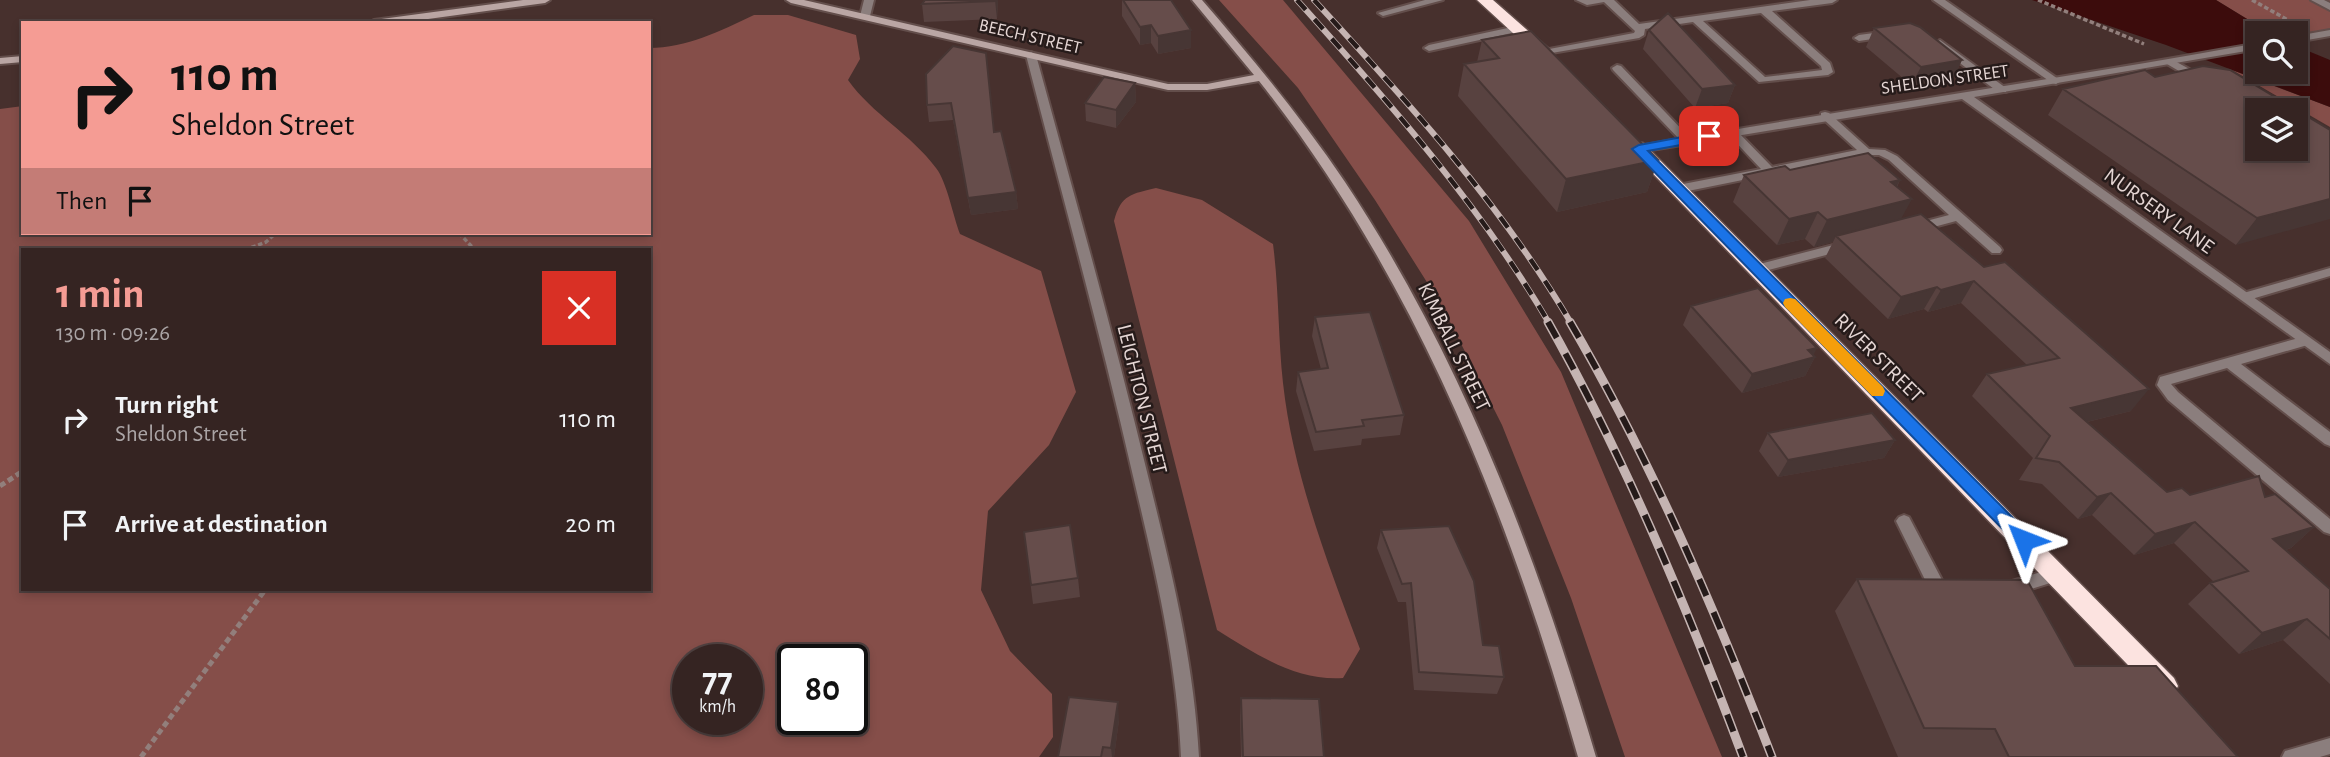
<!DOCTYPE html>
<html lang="en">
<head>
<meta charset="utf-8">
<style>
  body { margin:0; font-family:"Alegreya Sans",sans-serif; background:#3d2c2a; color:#f1f3f6; height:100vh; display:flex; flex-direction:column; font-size:26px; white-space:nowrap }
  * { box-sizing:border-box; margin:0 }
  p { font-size:23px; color:#aaa4a5 }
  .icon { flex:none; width:38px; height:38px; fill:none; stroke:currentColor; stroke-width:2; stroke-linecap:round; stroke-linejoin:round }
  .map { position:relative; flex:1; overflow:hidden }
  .side { position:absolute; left:21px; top:248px; width:630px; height:343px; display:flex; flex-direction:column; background:#352422; border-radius:0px; box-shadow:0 4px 10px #0003,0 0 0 2px #4f4140 }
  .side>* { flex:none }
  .top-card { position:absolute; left:21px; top:21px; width:630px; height:214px; border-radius:0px; box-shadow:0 4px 10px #0003,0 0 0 2px #4f4140; background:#f59c94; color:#111; overflow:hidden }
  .controls { position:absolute; left:2245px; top:21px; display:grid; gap:14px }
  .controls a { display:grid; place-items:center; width:63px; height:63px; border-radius:0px; background:#352422; box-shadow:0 4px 10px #0003,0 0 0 2px #4f4140; font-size:35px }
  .speed { position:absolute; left:672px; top:644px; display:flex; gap:14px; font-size:35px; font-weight:700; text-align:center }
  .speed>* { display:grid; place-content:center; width:91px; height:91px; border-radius:50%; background:#352422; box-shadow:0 4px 10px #0003,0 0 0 2px #4f4140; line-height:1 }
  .speed small { font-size:18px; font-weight:400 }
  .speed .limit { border:4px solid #111; border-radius:10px; background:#fff; color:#111 }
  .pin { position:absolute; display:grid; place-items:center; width:60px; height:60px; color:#fff; margin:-30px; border-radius:14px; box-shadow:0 4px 10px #0006 }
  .me { position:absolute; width:77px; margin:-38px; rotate:315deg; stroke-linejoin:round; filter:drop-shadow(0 0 5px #0008) }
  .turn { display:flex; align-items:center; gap:24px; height:147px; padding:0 35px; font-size:32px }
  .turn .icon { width:91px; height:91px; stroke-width:2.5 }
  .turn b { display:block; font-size:49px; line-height:60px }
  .then { display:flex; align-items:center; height:66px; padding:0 35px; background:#0003; gap:14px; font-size:26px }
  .round { display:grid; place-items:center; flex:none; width:74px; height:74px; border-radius:0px; background:#3d2c2a }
  .headline { display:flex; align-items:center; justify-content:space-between; height:119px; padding:0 35px }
  h1 { font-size:42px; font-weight:700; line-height:52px; color:#f59c94 }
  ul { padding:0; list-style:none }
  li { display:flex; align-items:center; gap:21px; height:105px; padding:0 35px }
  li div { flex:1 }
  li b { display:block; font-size:26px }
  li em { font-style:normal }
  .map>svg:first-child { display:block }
  .green { fill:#854e49; fill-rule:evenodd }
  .water { fill:#3c0c0c }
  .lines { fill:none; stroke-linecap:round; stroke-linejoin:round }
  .lane-casing { stroke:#634e4b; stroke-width:4 }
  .street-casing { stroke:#634e4b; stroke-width:4 }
  .secondary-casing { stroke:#634e4b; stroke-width:4 }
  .highway-casing { stroke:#634e4b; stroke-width:3 }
  .path-far1 { stroke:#927f7c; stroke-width:3.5; stroke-dasharray:4.5 2.5; stroke-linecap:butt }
  .path { stroke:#927f7c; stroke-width:5; stroke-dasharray:6 3.5; stroke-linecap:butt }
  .lane { fill:#8b7e7d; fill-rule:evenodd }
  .street { fill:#8b7e7d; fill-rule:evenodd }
  .secondary { fill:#baa6a4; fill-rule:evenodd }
  .highway { fill:#fce3e0; fill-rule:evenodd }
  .rail-far1-casing { stroke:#c5b4b2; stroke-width:6 }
  .rail-casing { stroke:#c5b4b2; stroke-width:9 }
  .rail-far1 { stroke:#261b1a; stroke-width:4.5; stroke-dasharray:13; stroke-linecap:butt }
  .rail { stroke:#261b1a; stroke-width:6; stroke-dasharray:18; stroke-linecap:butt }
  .wall { fill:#584240 }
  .shaded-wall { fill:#473634 }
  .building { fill:#664d4b; stroke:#473634; stroke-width:2; fill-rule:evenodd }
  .route { fill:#1a73e8; stroke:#114b97; stroke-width:2 }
  .slow { fill:#f59e0b }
  .labels { text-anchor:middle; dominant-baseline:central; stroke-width:5; stroke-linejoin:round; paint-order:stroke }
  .far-street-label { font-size:18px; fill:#e5d6d4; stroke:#261b1a }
  .street-label { font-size:21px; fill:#e5d6d4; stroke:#261b1a }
</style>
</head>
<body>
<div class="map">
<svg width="2330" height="757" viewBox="0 0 2330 757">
  <rect width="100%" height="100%" fill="#47302d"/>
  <path class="green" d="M1219 0H1283L1469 221 1561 372 1722 757H1625L1571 598 1502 425 1442 306 1375 200 1298 88Z
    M2216 0H2330V33L2296 39V33H2270Z
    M754 15H788L856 35 860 59 848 80C872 114 911 134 936 168 947 182 953 216 960 234L1041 271 1076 392 1049 445 988 511 981 590 1010 651 1052 694 1053 737 1039 757H0V109L23 106V233H649V48C687 48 720 31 754 15ZM23 250H649V590H23ZM688 660H747V719H688ZM793 660H852V719H793Z
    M2232 70 2330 107V127Z
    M1156 188 1202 200 1273 244C1279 290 1278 337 1283 383 1293 474 1328 564 1360 649L1343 678C1295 681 1256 654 1217 630L1114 221C1121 194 1132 194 1156 188Z"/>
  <path class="water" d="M2032 0H2216L2270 33H2258V72H2296V46L2330 60V107L2166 45Z"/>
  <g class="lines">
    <defs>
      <path id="lane" d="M1425 0H1443L1383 16 1378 13Z
        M1576 0H1614L1639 24 1810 0H1837L1832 3 1772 11 1830 63 1833 72 1828 75 1759 82 1693 22 1645 29 1644 35 1639 38 1540 55V51L1544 50 1634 33 1635 31 1604 2 1587 5ZM1761 13 1821 66 1822 70 1765 77 1703 21Z
        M1933 0H1945L2061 81 2056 84 2052 83Z
        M2311 0H2324L2330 3V10Z
        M1517 26 1521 27V31L1429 51 1424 48 1429 45Z
        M1889 31 1894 34 1893 36 1859 41 1854 38 1859 35Z
        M1940 40 2006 88V92H1998L1936 45 1935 43Z
        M2171 59 2204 77 2205 79 2200 82 2196 81 2167 64 2166 62Z
        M1617 65 1621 66 1690 138V142H1682L1613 70 1612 68Z
        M1825 112 1829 113 1869 149 1885 150 1897 156 2000 247 2002 250 2000 253H1992L1956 221 1915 232 1911 231 1909 228 1911 225 1949 215 1889 160 1879 155H1866L1678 193 1672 189 1678 185 1761 169 1728 134 1726 132 1732 129 1736 130 1772 167 1857 150 1821 117V113Z
        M1845 242 1851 246 1849 249 1757 273 1751 269 1752 266Z
        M2330 268V276L2245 301 2238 297 2240 294Z
        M2306 336 2313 341 2311 344 2241 364 2330 432V446L2325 444 2227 368 2171 384 2178 392 2330 519V534L2324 532 2168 400 2157 385 2160 377Z
        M1904 515 1909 517 1942 580 1952 592 1950 597C1941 600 1937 596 1930 590L1896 521 1899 517Z
        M2057 567 2063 569 2065 574 2063 579 2012 595 2006 593 2004 588 2006 583Z
        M2330 738V754L2320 757H2282L2285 751Z"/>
      <path id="street" d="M864 0H874L870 16 865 19 860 16Z
        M2330 30V36L2296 42V36Z
        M2258 43V49L1974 97 2330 352V364L1962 99 1639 152 1633 149 1639 146C1845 109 2052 81 2258 43Z
        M1031 52 1036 55C1074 195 1114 335 1148 476 1171 569 1194 661 1199 757H1181C1177 661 1155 569 1133 476 1101 335 1062 195 1026 55Z"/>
      <path id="secondary" d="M523 0H550L545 3 399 23H369L374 20Z
        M786 0H804L1168 84H1207L1254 75 1192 0H1202C1253 59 1301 117 1345 182 1462 358 1537 556 1596 757H1578C1509 515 1417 280 1259 81L1207 90H1168L791 3Z
        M23 56V62L0 64V58Z"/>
      <path id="highway" d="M1477 0H1493L1549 49 1551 52 1549 55H1537Z
        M1637 142 1643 143 2174 678 2178 686 2174 694 2165 698 2156 694 1631 151 1628 147Z"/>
    </defs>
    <use href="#lane" class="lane-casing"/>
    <use href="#street" class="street-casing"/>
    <use href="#secondary" class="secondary-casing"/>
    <use href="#highway" class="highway-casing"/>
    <path class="path-far1" d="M2038 0 2144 44
      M2252 0 2288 20
      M459 233 475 250
      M245 250 266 242 276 233"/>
    <path class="path" d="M0 486 23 471
      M141 757 265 590"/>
    <use href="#lane" class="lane"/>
    <use href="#street" class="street"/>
    <use href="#secondary" class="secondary"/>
    <use href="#highway" class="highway"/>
    <defs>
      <path id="rail-far1" d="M1297 0C1389 102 1479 204 1549 323
        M1314 0C1407 101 1501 204 1571 323"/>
      <path id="rail" d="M1548 322C1626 461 1687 607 1743 757
        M1570 322C1651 461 1714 607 1772 757"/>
    </defs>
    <use href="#rail-far1" class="rail-far1-casing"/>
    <use href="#rail" class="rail-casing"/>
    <use href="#rail-far1" class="rail-far1"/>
    <use href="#rail" class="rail"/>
  </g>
  <path class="wall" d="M998 0 997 19 924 22 922 4Z
    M1122 0H1171L1191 30V48L1158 54 1151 43 1140 45 1122 16Z
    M1874 28 1962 60 1953 79 1911 85 1866 47Z
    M1649 30 1735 85 1728 103 1695 108 1643 49Z
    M1482 40 1658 160 1647 192 1557 212 1458 96 1464 64 1477 62Z
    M926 74 994 132 1016 192 1018 209 971 215 953 120 929 122 927 105Z
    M2155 77 2330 130 2236 245 2048 115 2063 89Z
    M1135 83 1136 102 1116 128 1086 121 1085 103Z
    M1790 170 1900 180 1897 187 1901 219 2131 411 2087 422 2167 492 2190 495 2265 497 2314 527 2291 548 2286 550 2330 589V684L2283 640 2239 654 2188 604 2210 583 2214 582 2174 543 2134 555 2092 515 2078 519 2042 484 2019 480 2033 458 1972 396 1987 374 2027 365 1961 303 1928 312 1924 309 1888 319 1825 258 1833 242 1814 247 1805 239 1777 245 1733 202 1744 175Z
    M1691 306 1813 355 1815 357 1805 376 1742 393 1683 325Z
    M1315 317 1404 415 1400 435 1362 439 1361 445 1314 451 1296 391 1298 372 1321 369 1312 336Z
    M1768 433 1895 440 1884 458 1778 477 1759 451Z
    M1381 530 1483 645 1504 677 1497 694 1414 690 1406 602H1398L1377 548Z
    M1024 532 1078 578 1080 597 1033 604Z
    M1857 579 2075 666 2238 757H1898L1835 611Z
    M1241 698 1324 757H1241L1240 716Z
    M1119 720 1114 757H1058Z"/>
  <path class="shaded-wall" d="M995 0H998L997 19Z
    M1151 25V43L1140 45V27Z
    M1191 30V48L1158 54V36Z
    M1962 60 1953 79 1911 85 1921 67Z
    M1135 83 1136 102 1116 128V110Z
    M1735 85 1728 103 1695 108 1702 89Z
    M1658 160 1647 192 1557 212 1566 179Z
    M1900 180 1887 205 1912 199 1897 226 1836 236 1833 242 1814 247 1827 220 1891 182Z
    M1016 192 1018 209 971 215 968 198Z
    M2330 199V219L2236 245 2257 218Z
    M1818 212 1805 239 1777 245 1789 219Z
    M1974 281 1961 303 1928 312 1941 290Z
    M1937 287 1924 309 1888 319 1901 297Z
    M1817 348 1812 358 1815 357 1805 376 1742 393 1752 374 1808 350Z
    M2149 389 2131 411 2054 430 2071 408Z
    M1895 440 1884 458 1778 477 1788 460Z
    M2111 493 2092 515 2078 519 2097 497Z
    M2195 522 2174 543 2134 555 2155 534Z
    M2314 527 2291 548 2250 560 2273 539Z
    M2307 619 2283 640 2239 654 2262 633Z
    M1118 702 1119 720 1114 757H1112L1111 748Z"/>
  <path class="building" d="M925 0H995V1L922 4Z
    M1123 0H1171L1191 30 1158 36 1151 25 1140 27Z
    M1668 13 1735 85 1702 89 1649 30Z
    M1910 23 1920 27 1962 60 1921 67 1874 28Z
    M1531 31 1658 160 1566 179 1464 64 1499 58 1482 40Z
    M953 46 986 53 994 132 1001 131 1016 192 968 198 951 103 927 105 926 74Z
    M2203 66 2230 70 2330 130V199L2257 218 2063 89 2145 70 2155 77ZM2258 110H2296V149H2258Z
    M1104 77 1135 83 1116 110 1085 103Z
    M1868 153 1900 180 1891 182 1912 199 1827 220 1818 212 1789 219 1744 175 1785 166 1790 170Z
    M1921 214 1984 267 2005 262 2149 389 2071 408 2167 492 2182 488 2190 495 2259 476 2265 497 2275 494 2314 527 2273 539 2330 589V639L2307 619 2262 633 2210 583 2248 571 2195 522 2155 534 2111 493 2097 497 2059 462 2036 458 2050 436 1987 374 2059 358 1974 281 1941 290 1937 287 1901 297 1836 236Z
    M1758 288 1817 348 1808 350 1815 357 1752 374 1691 306Z
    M1370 312 1404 415 1362 420 1364 426 1316 432 1298 372 1328 368 1315 317Z
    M1872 413 1895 440 1788 460 1768 433Z
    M1070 525 1078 578 1031 585 1024 532Z
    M1449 526 1474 581 1483 645 1499 646 1504 677 1419 672 1411 583 1402 584 1381 530Z
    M1857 579 2027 580 2075 666H2156L2238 757H2009L1995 729 1924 728Z
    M1069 697 1118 702 1111 748 1103 747 1101 757H1058Z
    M1241 698 1319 699 1324 757H1243Z"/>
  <path class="route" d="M1709 132 1716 136 1714 139 1648 151 2030 535 2033 540 2030 545 2024 547 2018 545 1632 149 1639 145Z"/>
  <path class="slow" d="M1790 298 1795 299 1883 387 1885 391 1883 396H1872L1785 307 1783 303 1785 299Z"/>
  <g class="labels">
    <g class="far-street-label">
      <text transform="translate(1030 37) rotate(13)">BEECH STREET</text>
      <text transform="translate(1945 80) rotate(-8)">SHELDON STREET</text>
    </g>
    <g class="street-label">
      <text transform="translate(2159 211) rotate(36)">NURSERY LANE</text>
      <text transform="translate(1454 347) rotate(64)">KIMBALL STREET</text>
      <text transform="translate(1879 358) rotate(45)">RIVER STREET</text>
      <text transform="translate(1142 399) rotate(76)">LEIGHTON STREET</text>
    </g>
  </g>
</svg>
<div class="controls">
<a><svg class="icon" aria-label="search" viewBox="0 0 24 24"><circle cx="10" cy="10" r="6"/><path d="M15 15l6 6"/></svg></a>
<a><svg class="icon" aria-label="layers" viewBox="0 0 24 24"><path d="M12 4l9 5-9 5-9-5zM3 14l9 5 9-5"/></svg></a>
</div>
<div class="speed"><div>77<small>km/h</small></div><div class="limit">80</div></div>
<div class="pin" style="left:1709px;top:136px;background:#d93025"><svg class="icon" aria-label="arrive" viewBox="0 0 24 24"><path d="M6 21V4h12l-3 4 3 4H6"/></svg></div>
<svg class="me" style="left:2024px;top:540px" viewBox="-20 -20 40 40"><path d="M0-17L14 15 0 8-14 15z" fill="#1a73e8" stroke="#fff" stroke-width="4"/></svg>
<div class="top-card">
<div class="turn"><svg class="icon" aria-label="right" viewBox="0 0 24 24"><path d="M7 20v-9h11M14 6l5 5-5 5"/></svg><div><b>110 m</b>Sheldon Street</div></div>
<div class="then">Then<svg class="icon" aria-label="arrive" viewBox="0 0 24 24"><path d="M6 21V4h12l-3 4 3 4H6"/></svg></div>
</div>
<section class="side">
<div class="headline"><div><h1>1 min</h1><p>130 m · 09:26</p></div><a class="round" style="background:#d93025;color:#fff"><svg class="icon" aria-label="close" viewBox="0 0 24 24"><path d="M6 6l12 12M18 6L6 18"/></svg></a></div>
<ul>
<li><svg class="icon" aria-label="right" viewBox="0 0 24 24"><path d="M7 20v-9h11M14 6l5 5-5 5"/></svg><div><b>Turn right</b><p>Sheldon Street</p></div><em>110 m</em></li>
<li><svg class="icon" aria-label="arrive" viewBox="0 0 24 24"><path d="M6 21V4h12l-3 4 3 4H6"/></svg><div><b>Arrive at destination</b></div><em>20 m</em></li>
</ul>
</section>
</div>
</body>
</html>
